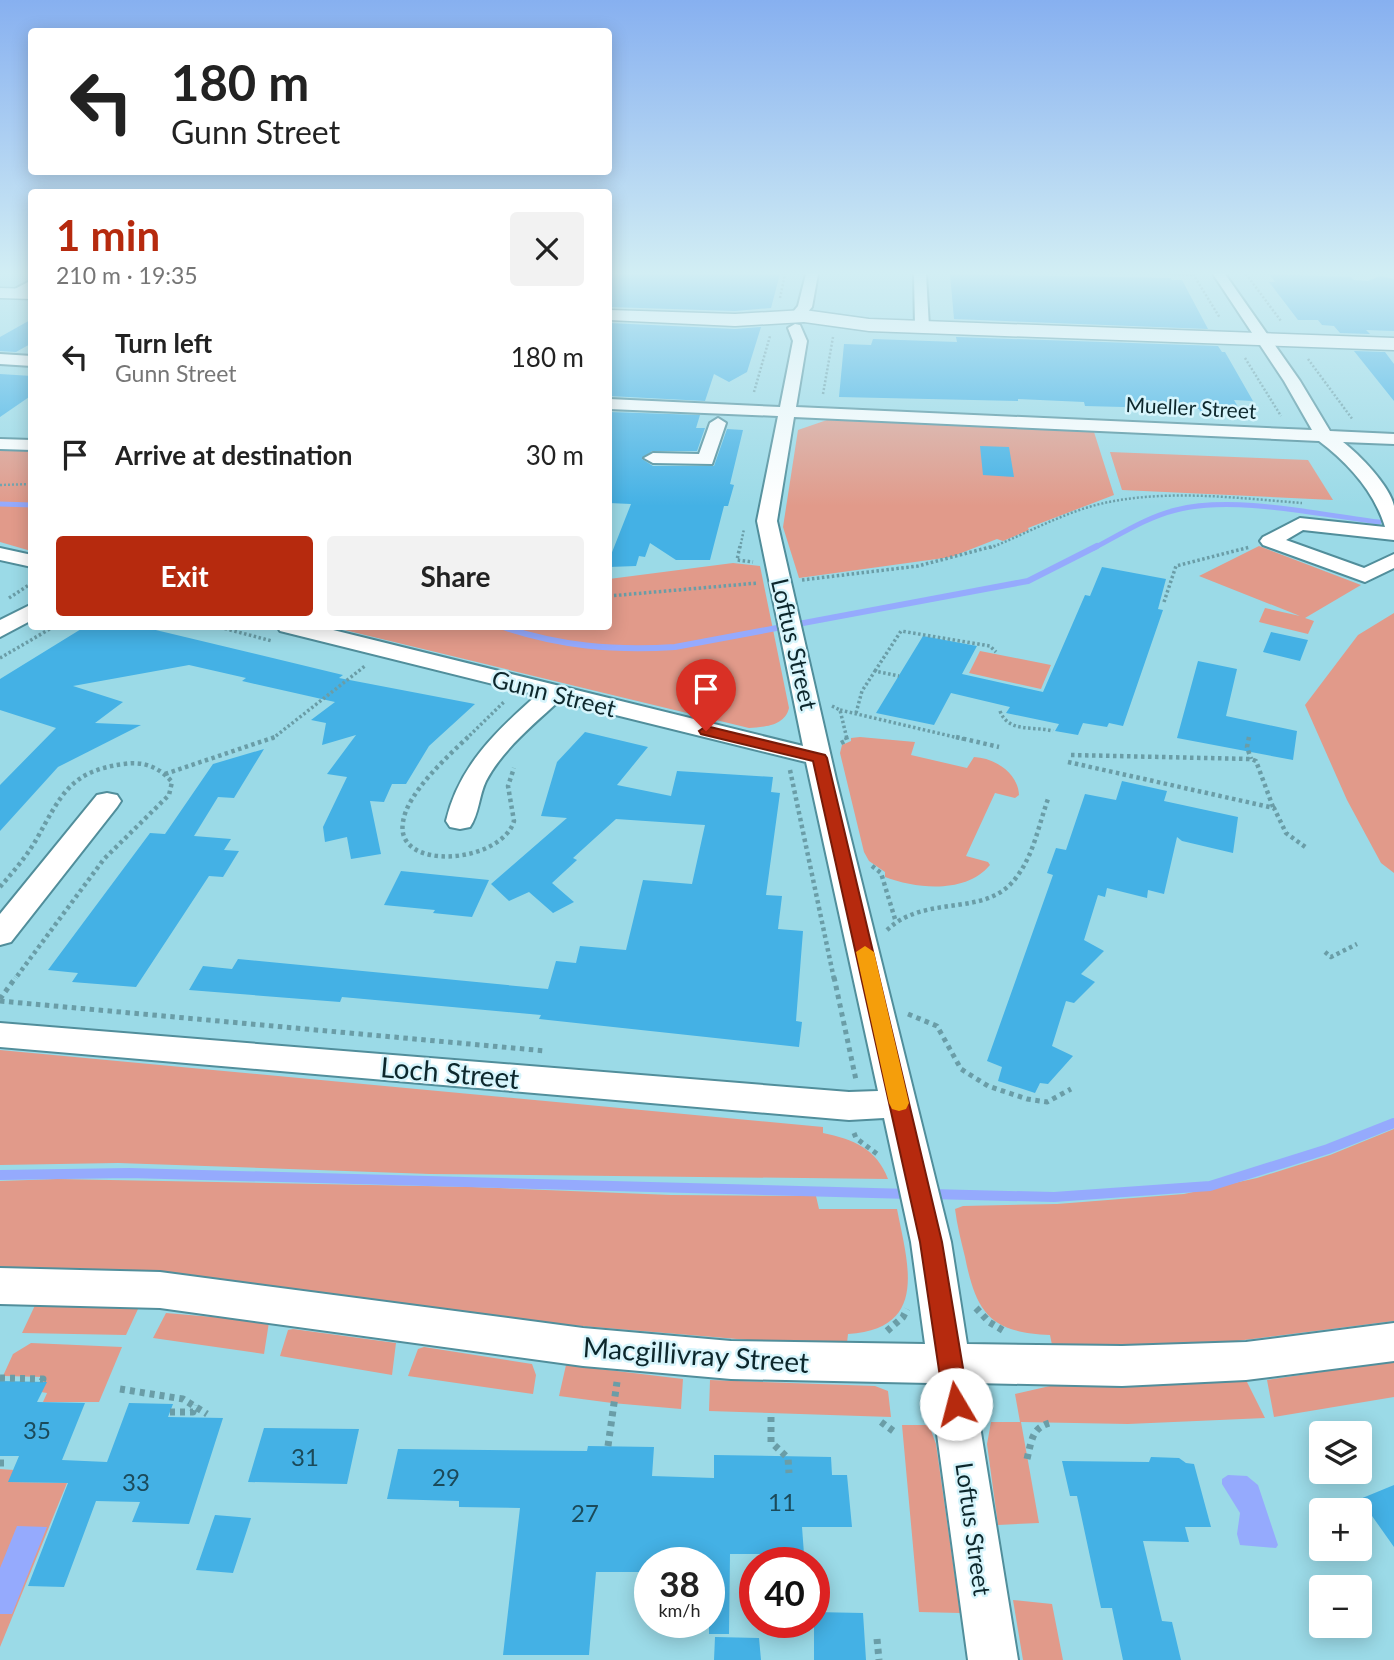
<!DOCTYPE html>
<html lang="en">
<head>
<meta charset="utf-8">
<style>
  body { margin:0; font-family:Lato,sans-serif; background:#f2f2f2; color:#222; height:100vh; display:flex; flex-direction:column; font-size:26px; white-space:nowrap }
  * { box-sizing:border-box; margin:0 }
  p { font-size:23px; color:#767676 }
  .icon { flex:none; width:38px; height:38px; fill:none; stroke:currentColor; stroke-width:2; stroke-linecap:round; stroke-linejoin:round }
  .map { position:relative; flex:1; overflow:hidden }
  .details { position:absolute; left:28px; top:189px; width:584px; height:441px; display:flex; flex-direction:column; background:#fff; border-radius:7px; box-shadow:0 4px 18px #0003 }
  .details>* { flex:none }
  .guide { position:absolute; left:28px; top:28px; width:584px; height:147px; border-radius:7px; box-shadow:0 4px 18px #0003; background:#fff; color:#222; overflow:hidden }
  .fabs { position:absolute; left:1309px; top:1421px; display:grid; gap:14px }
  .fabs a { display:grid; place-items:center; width:63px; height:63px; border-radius:7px; background:#fff; box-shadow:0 4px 18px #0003; font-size:35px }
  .speed { position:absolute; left:634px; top:1547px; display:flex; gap:14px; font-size:35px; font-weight:700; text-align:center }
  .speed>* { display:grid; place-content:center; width:91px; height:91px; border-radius:50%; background:#fff; box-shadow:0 4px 18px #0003; line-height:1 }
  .speed small { font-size:18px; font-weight:400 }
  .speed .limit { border:10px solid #d22; background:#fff; color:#111 }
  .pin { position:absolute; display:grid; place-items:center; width:60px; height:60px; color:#fff; margin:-72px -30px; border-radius:50% 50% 50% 0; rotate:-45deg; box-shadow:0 0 7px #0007 }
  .pin .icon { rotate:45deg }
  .me { position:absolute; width:77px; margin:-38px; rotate:352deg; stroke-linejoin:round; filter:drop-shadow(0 0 5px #0008) }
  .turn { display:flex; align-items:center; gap:24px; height:147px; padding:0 28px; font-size:32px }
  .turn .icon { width:91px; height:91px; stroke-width:2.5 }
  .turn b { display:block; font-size:49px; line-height:60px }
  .round { display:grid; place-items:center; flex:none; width:74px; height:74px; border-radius:7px; background:#f2f2f2 }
  .head { display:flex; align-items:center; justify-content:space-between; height:119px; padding:0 28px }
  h1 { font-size:42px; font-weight:700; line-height:52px; color:#b62a0e }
  .primary-button { display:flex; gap:14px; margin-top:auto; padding:14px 28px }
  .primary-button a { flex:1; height:80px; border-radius:7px; background:#b62a0e; color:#fff; font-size:28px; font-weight:700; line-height:80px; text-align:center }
  .primary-button a+a { background:#f2f2f2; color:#222 }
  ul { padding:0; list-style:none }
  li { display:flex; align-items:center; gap:21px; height:98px; padding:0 28px }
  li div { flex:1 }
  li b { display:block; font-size:26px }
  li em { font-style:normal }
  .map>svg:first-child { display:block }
  .green { fill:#e19a8a }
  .water { fill:#95aafd }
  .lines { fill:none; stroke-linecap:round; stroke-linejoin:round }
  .stream-far2 { stroke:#95aafd; stroke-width:5 }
  .stream-far1 { stroke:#95aafd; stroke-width:6 }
  .stream { stroke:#95aafd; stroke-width:10 }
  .building { fill:#44b1e5 }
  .minor-casing { stroke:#518e9b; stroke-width:4 }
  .major-casing { stroke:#518e9b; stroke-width:3 }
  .path-far4 { stroke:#6a9da7; stroke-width:2.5; stroke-dasharray:2 2; stroke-linecap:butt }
  .path-far3 { stroke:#6a9da7; stroke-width:3.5; stroke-dasharray:2.5 2.5; stroke-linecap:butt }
  .path-far2 { stroke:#6a9da7; stroke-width:4.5; stroke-dasharray:3.5 3.5; stroke-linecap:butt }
  .path-far1 { stroke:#6a9da7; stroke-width:5; stroke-dasharray:4.5 4.5; stroke-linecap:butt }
  .path { stroke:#6a9da7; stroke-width:7; stroke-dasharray:5 5; stroke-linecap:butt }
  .minor { fill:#fff; fill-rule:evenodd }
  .major { fill:#fff; fill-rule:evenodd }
  .route { fill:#b62a0e; stroke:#761b09; stroke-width:2 }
  .slow { fill:#f59e0b }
  .labels { text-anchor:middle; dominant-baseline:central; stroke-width:5; stroke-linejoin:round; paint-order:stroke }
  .far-street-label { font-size:21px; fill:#0d272c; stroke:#d7f5fc }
  .street-label { font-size:24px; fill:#0d272c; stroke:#d7f5fc }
  .near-number-label { font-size:24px; fill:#1b4a5a }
  .near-street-label { font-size:28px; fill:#0d272c; stroke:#d7f5fc }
</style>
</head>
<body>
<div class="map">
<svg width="1394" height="1660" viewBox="0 0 1394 1660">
  <rect width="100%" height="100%" fill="#9bdae7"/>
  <path class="green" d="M827 420 1094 432 1114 495 1028 528 1029 530 1003 541 997 539 951 557 799 578 783 527 798 430Z
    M0 447 31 448V551L0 542Z
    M1110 452 1308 460 1333 500 1122 490Z
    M1259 546 1361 585 1305 618 1314 621 1308 634 1259 622 1265 608 1300 616 1199 576Z
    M733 563 760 566 789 708C785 726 764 727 749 728L332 627 609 626V579Z
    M1394 613V873L1381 863 1347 800 1305 705 1358 635Z
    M980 651 1051 665 1041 689 969 673Z
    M860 737 915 742 911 755 967 768 974 757C995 758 1018 773 1019 795L1015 798 995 793 966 856 988 862 990 865C966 894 917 889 885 877V872L869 861 864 852 840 753 842 745 851 741V738Z
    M0 1050 823 1127V1133C853 1139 877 1149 888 1179L430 1174 118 1163 0 1165Z
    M1394 1129V1321L1236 1341 1157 1346 1052 1345 1050 1335C990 1333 976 1312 965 1257 961 1241 957 1225 955 1209L963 1206 1057 1204 1184 1194 1257 1178 1330 1155Z
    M57 1179 472 1187 671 1195 816 1196 819 1209H897C908 1265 929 1329 848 1334L847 1343 832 1347 570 1325 315 1294 170 1272 74 1269 0 1272V1181Z
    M37 1301 136 1306 138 1309 126 1335 22 1333Z
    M166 1313 269 1322 264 1354 153 1338Z
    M293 1329 396 1343 392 1375 280 1356 288 1330Z
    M31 1343 122 1347 99 1402H43L47 1393 41 1392 46 1382H43L44 1377 3 1376 13 1354Z
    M424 1347 532 1364 536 1375 533 1394 408 1376 418 1349Z
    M1394 1361V1397L1274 1417 1267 1380Z
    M566 1365 683 1379 681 1409 612 1403 559 1396Z
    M710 1380 875 1386 888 1391 891 1417 709 1411Z
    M1246 1380 1265 1418 1128 1424 1021 1422 1039 1523 998 1525 987 1444 991 1422H1020L1015 1394 1050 1386H1117Z
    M902 1425H929L936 1444 960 1613 919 1612Z
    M0 1469 14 1470 9 1482 67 1483 0 1647Z
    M1013 1600 1052 1604 1063 1660H1023Z"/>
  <path class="water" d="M1228 1475 1247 1476 1258 1485 1278 1545 1276 1548 1240 1545 1237 1534 1240 1513 1222 1484V1479Z
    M17 1526 47 1527 12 1614H0V1568Z"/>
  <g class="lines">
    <path class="stream-far2" d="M0 504 32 505
      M1094 548C1121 534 1147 517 1176 510 1234 495 1320 515 1379 522"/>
    <path class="stream-far1" d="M500 626C558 646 614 651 675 647L1028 581 1097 546"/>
    <path class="stream" d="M0 1175 129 1173 910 1194
      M930 1194 1054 1197 1210 1186 1328 1149 1394 1123"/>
  </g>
  <path class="building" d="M609 274H780L771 308 735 311 609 307Z
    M950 274 1171 278 1172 280H1182L1208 329 954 319Z
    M1269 274 1351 277 1354 280 1368 281 1380 276 1394 279V331L1366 330 1370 334 1340 333 1334 326 1322 325 1318 320H1298L1269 282H1275Z
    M32 319V343L16 352 0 351V337Z
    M609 323 735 329 761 327 747 372 729 382 714 374 705 401 609 396Z
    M956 337 1218 346 1222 352H1225L1253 401 1234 400 1242 414 1201 413 1199 409 1085 406 1084 402 1018 399V401L839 397 844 344 871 345 873 339 957 342Z
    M1354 351 1385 352 1394 364V401Z
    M0 374 32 376V395L0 417Z
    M609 412 700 415 696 428H705L697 451H652L642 459 653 466H714L727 429 743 430 730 484 734 485 728 506H724L710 560H676L650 543 645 557 639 556 636 566 609 567V560L631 504 609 503Z
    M980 446 1009 447 1014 477 983 475Z
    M1102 567 1166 579 1158 609 1163 610 1123 726 1109 723 1107 727 1083 723 1078 735 1055 731 1059 724 1006 713 1010 707 951 693 934 725 876 713 923 636 977 646 962 674 1043 692 1085 595 1090 596Z
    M86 626H139L343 675 339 678 475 704 429 746 406 784H392L384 802 370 801 381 854 351 859 347 837 325 842 323 827 347 777 327 774 356 735 322 745 326 723 311 720 335 702 242 681 246 678 189 665 73 686 123 702 95 723 141 725 58 767 0 831V785L56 728 0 710V679Z
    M1271 632 1308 640 1300 661 1263 652Z
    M1198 661 1237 669 1226 716 1297 731 1293 760 1177 738Z
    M585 732 648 747 617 785 671 796 677 771 773 777 771 792 780 793 766 895 782 896 778 929 803 931 796 1021 802 1022 799 1047 539 1019 541 1015 342 997 340 1002 189 990 203 966 232 969 238 959 548 989 556 961 576 963 580 946 626 950 643 880 692 884 705 825 616 819 573 858 577 860 552 883 574 902 553 913 529 892 509 901 491 884 567 818 541 816 557 762Z
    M264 749 234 798 218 797 194 836 231 839 224 850 239 851 223 877 209 876 136 987 72 982 78 973 48 970 150 833 165 834 213 764Z
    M1122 781 1167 791 1164 801 1238 817 1233 853 1182 841 1177 837 1164 894 1148 890 1147 898 1107 888 1105 897 1098 895 1084 940 1104 951 1081 974 1095 982 1074 1003 1066 1001 1052 1046 1073 1056 1048 1084 1040 1083 1035 1093 998 1081 1002 1067 987 1061 1053 875 1047 873 1056 848 1066 850 1085 794 1116 800Z
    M401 871 489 880 472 917 433 913 435 910 384 905Z
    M0 1381 47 1382 37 1402 85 1403 62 1460 107 1462 129 1403 173 1404 168 1417 223 1418 189 1524 132 1522 140 1502 96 1501 64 1587 28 1586 68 1483 8 1482 19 1456H0Z
    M264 1428 359 1429 347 1484 248 1482Z
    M588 1446 654 1447 652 1476 714 1478V1455L831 1457 832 1475H847L852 1527H802L804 1554H730L729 1634H709V1563H648L647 1572H596L589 1655H503L520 1508 459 1507V1501L387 1499 398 1449 587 1451Z
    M1151 1457 1179 1458 1186 1463 1194 1464 1211 1527H1185L1189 1542 1143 1541 1162 1621 1172 1622 1181 1660H1123L1112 1608H1101L1077 1496H1070L1062 1461 1149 1462Z
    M1394 1485V1547L1360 1499Z
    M215 1515 251 1518 233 1573 196 1570Z
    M814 1612 863 1613 866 1660H814Z
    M715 1637 759 1638 761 1660H714Z"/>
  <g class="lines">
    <defs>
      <path id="minor" d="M806 274H818L812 307 801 320H791L789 317 798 306Z
        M914 274H926L929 327 922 331 915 327Z
        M1213 274H1225L1300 381 1330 431 1394 434V444L1343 442C1359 454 1390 486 1394 506 1394 517 1394 529 1394 540L1303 530 1286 540 1364 568 1394 554V568L1365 582 1263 545 1260 541 1263 537 1300 518 1385 527C1374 491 1348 463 1319 441L794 417 777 521 836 779 951 1242 967 1344 1122 1346 1246 1342 1394 1323V1361L1246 1380 1122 1386 973 1383 1018 1660H968L930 1383 731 1379 583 1366 160 1308 0 1304V1268L160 1272 583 1328 731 1341 925 1344 911 1242 884 1118 849 1120 0 1047V1023L849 1092 878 1091 806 762 559 701C533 725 503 749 486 781 479 795 479 814 470 827L460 829 450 827 446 821C459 766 496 731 537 695L280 631 277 626H317L803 746 757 521 778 416 609 409V399L780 407 793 341 788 328 795 324 800 325 807 341 796 407 1312 430 1284 381Z
        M32 280V289L14 297 7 293Z
        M0 354 32 356V366L0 364Z
        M718 418 726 423 712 464 653 463 644 458 653 453 699 454 710 423Z
        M0 439 32 440V450L0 449Z
        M0 548 32 555V567L0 560Z
        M32 604V620L0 637V620Z
        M107 793 117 795 121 801 117 807 11 942 0 945V914L97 795Z"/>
      <path id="major" d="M0 288 32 289V299L0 298Z
        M609 310 735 314 804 310 869 319 1394 338V350L869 331 804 322 735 326 609 320Z"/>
    </defs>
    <use href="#minor" class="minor-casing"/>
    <use href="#major" class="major-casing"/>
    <path class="path-far4" d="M1170 274 1195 275
      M1193 274 1220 318
      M1246 274 1281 321
      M780 298 785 274
      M1245 358 1281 416
      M1308 359 1353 420
      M754 392 770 336
      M823 394 833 337
      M0 485 32 484
      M740 548 744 529
      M990 548C1028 533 1064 512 1104 503 1169 489 1237 498 1302 503"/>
    <path class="path-far3" d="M740 546 737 560 753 562
      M802 580 918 566 994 546
      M609 596 758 583
      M9 598 32 583
      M1164 602 1176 566 1250 547
      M215 626 272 641
      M0 658 55 626
      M875 671 901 631 990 646 996 652
      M832 706 840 710 847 739
      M840 710 963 739
      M1000 711C1008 733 1034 726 1053 731
      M856 713 862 691 875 671 899 676
      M272 739 365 666
      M466 739 504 702"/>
    <path class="path-far2" d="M468 737C447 757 407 793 403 822 394 872 501 864 514 821L508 786 514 768
      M956 737 999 747
      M1249 737 1247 747 1251 759
      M841 743 847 740 846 737
      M1071 755 1251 759 1256 761 1273 807
      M1068 762 1274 808 1286 833 1308 849
      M790 770 834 979
      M165 774 275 737
      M872 866 881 873 895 919
      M0 887C13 872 26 857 36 840 61 796 69 771 124 764 144 761 159 767 172 782L169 795 104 859 15 979
      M887 930C927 892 988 920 1018 875 1034 853 1039 824 1048 799
      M1325 952 1331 957 1357 944"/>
    <path class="path-far1" d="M834 977 856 1080
      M0 999 16 977
      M0 1001 546 1051
      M908 1014 937 1026 961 1069 988 1086 1027 1099 1047 1102 1071 1089
      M854 1133 856 1138 877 1154"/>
    <path class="path" d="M976 1308 989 1322 1004 1331
      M887 1331 903 1317 907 1309
      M0 1378 43 1379 42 1382
      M120 1389 183 1399 207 1414
      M170 1412H193L195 1405
      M771 1417V1442L788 1458 789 1473
      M881 1422 896 1433
      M608 1446 617 1382
      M1027 1459C1032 1439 1032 1426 1054 1422
      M0 1463H4
      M877 1639 879 1660"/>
    <use href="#minor" class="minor"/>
    <use href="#major" class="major"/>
  </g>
  <linearGradient id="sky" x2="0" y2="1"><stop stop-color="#87b0f0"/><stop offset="0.54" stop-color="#d2eef4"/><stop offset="1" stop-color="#d2eef4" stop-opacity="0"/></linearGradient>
  <rect width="1394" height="506" fill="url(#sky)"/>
  <path class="route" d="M706 726 825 755 827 758 942 1242 969 1404 965 1412 956 1415 948 1412 944 1404 920 1242 813 761 701 734 699 731Z"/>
  <path class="slow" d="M865 946 874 952 909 1103 906 1109 899 1111 892 1109 889 1103 856 952Z"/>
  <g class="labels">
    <g class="far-street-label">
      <text transform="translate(1191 407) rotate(3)">Mueller Street</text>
    </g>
    <g class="street-label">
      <text transform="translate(795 644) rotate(77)">Loftus Street</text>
      <text transform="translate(554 693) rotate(14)">Gunn Street</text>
      <text transform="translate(974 1529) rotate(82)">Loftus Street</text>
    </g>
    <g class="near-number-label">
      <text x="37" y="1429">35</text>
      <text x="305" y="1456">31</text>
      <text x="446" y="1476">29</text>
      <text x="136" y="1481">33</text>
      <text x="782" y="1501">11</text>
      <text x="585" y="1512">27</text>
    </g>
    <g class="near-street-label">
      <text transform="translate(450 1072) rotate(5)">Loch Street</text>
      <text transform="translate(696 1354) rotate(4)">Macgillivray Street</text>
    </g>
  </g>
</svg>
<div class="fabs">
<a><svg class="icon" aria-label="layers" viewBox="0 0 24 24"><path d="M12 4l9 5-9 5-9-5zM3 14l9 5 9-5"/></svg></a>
<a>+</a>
<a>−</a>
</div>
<div class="speed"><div>38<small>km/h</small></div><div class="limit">40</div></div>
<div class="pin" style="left:706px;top:731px;background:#d93025"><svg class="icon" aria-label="arrive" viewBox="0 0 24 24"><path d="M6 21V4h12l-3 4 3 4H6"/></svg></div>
<svg class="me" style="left:956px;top:1404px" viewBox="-20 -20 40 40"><circle r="19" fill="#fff"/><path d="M0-13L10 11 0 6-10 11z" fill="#b62a0e"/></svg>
<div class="guide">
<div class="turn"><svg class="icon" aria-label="left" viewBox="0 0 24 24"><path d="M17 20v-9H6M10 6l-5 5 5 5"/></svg><div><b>180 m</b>Gunn Street</div></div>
</div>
<section class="details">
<div class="head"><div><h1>1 min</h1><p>210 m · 19:35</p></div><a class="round"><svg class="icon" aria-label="close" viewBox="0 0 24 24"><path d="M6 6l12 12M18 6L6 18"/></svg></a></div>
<ul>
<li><svg class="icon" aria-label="left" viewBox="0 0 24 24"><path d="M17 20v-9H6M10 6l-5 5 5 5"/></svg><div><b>Turn left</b><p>Gunn Street</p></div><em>180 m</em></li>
<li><svg class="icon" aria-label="arrive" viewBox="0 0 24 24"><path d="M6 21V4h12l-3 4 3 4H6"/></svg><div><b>Arrive at destination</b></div><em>30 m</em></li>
</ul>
<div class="primary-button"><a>Exit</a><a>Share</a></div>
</section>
</div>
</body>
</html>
